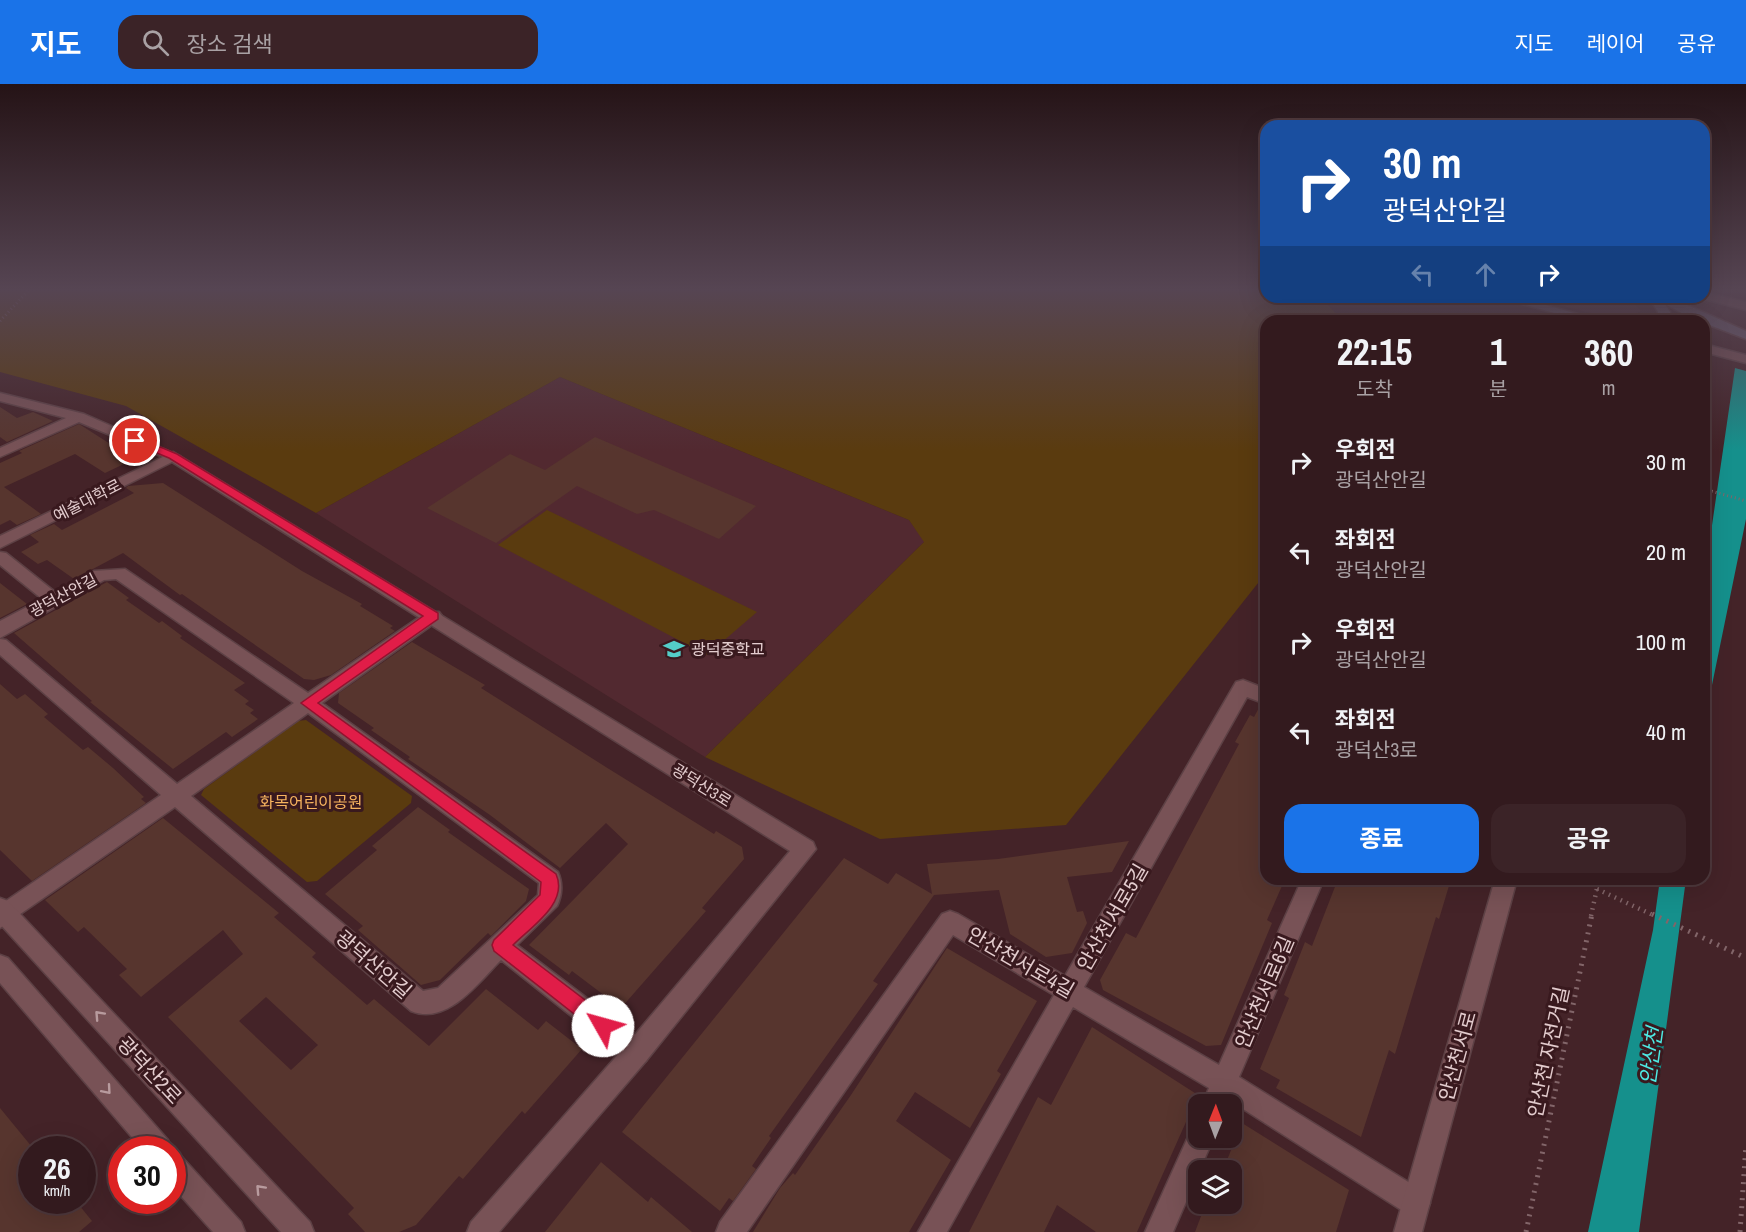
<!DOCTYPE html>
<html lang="ko">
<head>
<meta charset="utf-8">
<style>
  body { margin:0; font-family:"Archivo Narrow","Noto Sans KR",sans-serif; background:#3b2327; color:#f1f3f6; height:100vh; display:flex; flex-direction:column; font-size:22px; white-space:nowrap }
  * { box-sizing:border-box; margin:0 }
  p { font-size:20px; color:#a9a1a4 }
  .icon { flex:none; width:33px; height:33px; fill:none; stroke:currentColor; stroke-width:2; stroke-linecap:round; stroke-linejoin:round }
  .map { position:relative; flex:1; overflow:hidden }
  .sheet { position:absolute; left:1260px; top:231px; width:450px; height:570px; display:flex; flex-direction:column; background:#331a1e; border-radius:18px; box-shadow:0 6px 24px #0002,0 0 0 2px #4e383c }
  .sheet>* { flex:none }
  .top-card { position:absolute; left:1260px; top:36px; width:450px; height:183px; border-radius:18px; box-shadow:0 6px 24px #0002,0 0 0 2px #4e383c; background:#1a4fa0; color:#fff; overflow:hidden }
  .needle { width:39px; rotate:1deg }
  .controls { position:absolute; left:1188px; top:1010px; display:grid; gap:12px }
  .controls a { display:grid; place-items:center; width:54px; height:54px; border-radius:12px; background:#331a1e; box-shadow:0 6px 24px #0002,0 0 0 2px #4e383c; font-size:30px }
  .speed { position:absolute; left:18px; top:1052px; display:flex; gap:12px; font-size:30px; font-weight:700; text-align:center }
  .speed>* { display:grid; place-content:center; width:78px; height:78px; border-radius:50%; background:#331a1e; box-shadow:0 6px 24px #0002,0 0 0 2px #4e383c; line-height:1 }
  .speed small { font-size:15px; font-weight:400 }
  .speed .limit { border:9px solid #d22; background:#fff; color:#111 }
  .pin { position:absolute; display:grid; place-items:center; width:51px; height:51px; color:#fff; margin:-26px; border:3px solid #fff; border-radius:50%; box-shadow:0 2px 6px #0007 }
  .me { position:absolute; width:66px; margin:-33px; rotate:308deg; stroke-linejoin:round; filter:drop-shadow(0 0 4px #0008) }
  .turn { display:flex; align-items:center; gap:21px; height:126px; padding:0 24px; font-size:27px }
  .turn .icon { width:78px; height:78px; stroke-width:2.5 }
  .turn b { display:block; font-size:42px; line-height:51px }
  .lanes { display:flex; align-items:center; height:57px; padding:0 24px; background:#0003; justify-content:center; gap:30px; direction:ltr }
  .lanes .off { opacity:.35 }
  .eta { display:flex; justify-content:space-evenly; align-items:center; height:102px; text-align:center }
  .eta b { font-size:36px; font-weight:700; line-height:42px }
  .cta { display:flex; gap:12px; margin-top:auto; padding:12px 24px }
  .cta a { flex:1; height:69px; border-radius:18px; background:#1a73e8; color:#fff; font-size:24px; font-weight:700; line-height:69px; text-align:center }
  .cta a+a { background:#3b2327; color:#f1f3f6 }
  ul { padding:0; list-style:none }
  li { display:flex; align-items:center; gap:18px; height:90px; padding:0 24px }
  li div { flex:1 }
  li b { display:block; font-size:22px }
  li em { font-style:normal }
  header { display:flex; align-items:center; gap:36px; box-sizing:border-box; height:84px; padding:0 30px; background:#1a73e8; color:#fff }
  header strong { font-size:28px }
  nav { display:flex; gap:33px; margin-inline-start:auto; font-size:21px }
  .search { width:420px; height:54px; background:#3b2327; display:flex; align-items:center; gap:15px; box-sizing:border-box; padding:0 21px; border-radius:18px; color:#a9a1a4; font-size:22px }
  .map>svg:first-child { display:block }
  .built { fill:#522930 }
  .green { fill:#5a3b0f }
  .water { fill:#15908c }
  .building { fill:#57352e; fill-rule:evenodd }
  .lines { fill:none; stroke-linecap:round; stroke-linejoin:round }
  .minor-casing { stroke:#5d4145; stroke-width:3 }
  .tertiary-casing { stroke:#5d4145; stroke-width:3 }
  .secondary-casing { stroke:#5d4145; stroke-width:3 }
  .path-far2 { stroke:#826569; stroke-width:3; stroke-dasharray:1 3; stroke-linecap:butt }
  .path-far1 { stroke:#826569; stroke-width:4.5; stroke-dasharray:1.5 5; stroke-linecap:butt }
  .path { stroke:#826569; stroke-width:5; stroke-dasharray:2 6; stroke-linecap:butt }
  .minor { fill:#785256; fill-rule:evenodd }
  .tertiary { fill:#785256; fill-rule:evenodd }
  .secondary { fill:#6c6277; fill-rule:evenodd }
  .oneway { stroke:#b89b9e }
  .route { fill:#e11d48; stroke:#92132f; stroke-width:1.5 }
  .labels { text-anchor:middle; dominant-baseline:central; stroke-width:6; stroke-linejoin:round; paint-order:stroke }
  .street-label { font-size:16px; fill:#e3ccce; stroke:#39191e }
  .poi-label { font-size:16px; fill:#e3ccce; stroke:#39191e; text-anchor:start }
  .park-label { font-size:16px; fill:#f7b45f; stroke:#39191e }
  .near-street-label { font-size:20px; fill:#e3ccce; stroke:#39191e }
  .near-water-label { font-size:21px; font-style:italic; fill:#4ee9e3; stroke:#39191e }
</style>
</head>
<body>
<header>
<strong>지도</strong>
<div class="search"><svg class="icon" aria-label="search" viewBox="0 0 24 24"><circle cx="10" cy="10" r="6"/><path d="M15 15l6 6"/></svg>장소 검색</div>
<nav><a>지도</a><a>레이어</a><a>공유</a></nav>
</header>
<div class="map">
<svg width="1746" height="1148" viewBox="0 0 1746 1148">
  <rect width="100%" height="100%" fill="#442328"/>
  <path class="built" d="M1526 213H1628L1641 227 1619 236Z
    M560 293 909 436 925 457 705 673 316 429Z"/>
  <path class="green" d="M0 207H1266V213H1320L1343 237H1266V489L1066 741 880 755 705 673 924 458 909 436 560 293 316 429 126 322 0 288Z
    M547 426 757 528 707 571 498 461Z
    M306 636 412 712 411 719 317 797 307 798 201 711 204 705 298 637Z"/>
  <path class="water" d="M1735 284 1746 287V435L1712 601 1704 658V496Z
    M1660 795H1686L1639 1148H1588L1653 846Z"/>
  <path class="building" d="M0 323 17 334 33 328 53 337 7 358 0 353Z
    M79 340 115 363 124 359 145 370 105 389 75 370 4 403 41 430 17 441 10 436 0 441V379L22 369 19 367Z
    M595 353 756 422 719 455 654 426 637 430 577 402 496 459 427 424 510 370 545 386Z
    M163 399 302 487 362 520 360 522 393 542 390 544 395 547 331 591 314 596 304 595 182 510 180 511 123 469 74 495 47 476 38 480 21 468 39 458 30 451 54 440 62 446 134 409 126 404 128 402Z
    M107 498 129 514 126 516 159 539 162 537 182 552 180 554 245 599 234 606 249 617 245 620 254 626 250 629 258 635 232 653 226 648 173 685 90 618 92 617 14 549Z
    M0 499 27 520 0 534Z
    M412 558 485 601 481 604 609 685 714 750 716 747 742 763 744 775 702 824 706 827 621 924 572 887 569 891 529 861 628 760 606 739 560 784 490 731 408 675 410 673 371 646 374 644 338 619 339 609Z
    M0 600 17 615 25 610 48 630 44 633 83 666 88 663 113 684 144 713 141 715 146 719 32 797 0 766Z
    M1261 620 1266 622V795H1285L1267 836 1272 839 1221 961 1206 962 1103 906 1100 896 1126 849 1136 854 1239 660 1235 658 1250 631 1254 633Z
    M418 723 450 746 448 748 529 805 526 817 491 852 488 849 440 896 421 901 358 846 363 842 325 810 377 766 372 762Z
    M163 734 279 829 274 833 316 869 312 873 367 921 374 915 429 962 486 905 538 946 546 937 582 965 525 1030 522 1027 463 1095 459 1092 416 1141 399 1148H365L348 1130 354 1124 168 933 243 870 223 846 141 913 119 891 127 885 84 843 78 848 45 816ZM266 913 318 961 291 986 239 937Z
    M1129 757 1112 788 1067 793 1077 828 1083 827 1087 839 1072 869 1046 873 1010 850 999 806 934 811 873 897 878 900 769 1052 771 1054 752 1082 756 1085 733 1117 729 1114 720 1127 622 1048 844 774 888 800 896 789 932 810 927 780 998 775Z
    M1338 795H1451L1439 835 1436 833 1395 970 1389 966 1361 1053 1276 1004 1280 996 1260 985 1289 914 1284 911 1305 858 1312 862Z
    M947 864 1037 917 997 987 1001 990 970 1044 915 1008 896 1037 951 1076 909 1148H753L780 1104 793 1089 795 1091 851 1011Z
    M1092 943 1198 1011 1137 1148H1096L1057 1121 1044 1148H969L1038 1013 1051 1021Z
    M0 1024 32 1063V1116H75L92 1137 79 1148H0Z
    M1242 1039 1349 1106 1336 1148H1195L1206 1119H1232V1086H1223Z
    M601 1078 648 1118 651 1113 692 1148H545Z"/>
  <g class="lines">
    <defs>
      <path id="minor" d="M1704 208 1746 218V226L1700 214 1704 213Z
        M0 309 84 330 180 372 173 376 168 375 79 338 0 373V364L66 334 0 317Z
        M0 468 6 469 55 508 94 487 125 485 308 609 427 528H439L442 532 439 536 322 619 558 788C563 799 562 812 557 822L517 861 646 959 649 968 646 977 637 980 628 977 501 876C478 899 447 942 411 927L175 723 0 844V821L161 711 0 571V555L6 556 177 700 294 619 116 495 104 496 0 554V537L42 515 0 481ZM308 629 539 799 538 811 438 904 423 907 191 712Z
        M1243 596 1266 605V620L1247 613 1084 903 1219 981 1302 795H1324L1239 993 1426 1109 1430 1119 1426 1129 1416 1133 1406 1129 1229 1016 1228 1020H1202L1209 1004 1073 923 947 1148H918L1054 911 953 851 747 1148H716L720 1138 942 830 950 827 958 830 1065 892 1236 598Z
        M1198 1041V1053H1214L1173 1148H1145L1192 1044Z"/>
      <path id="tertiary" d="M1704 260 1746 271V279L1704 268Z
        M173 368 813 758 816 765 646 977 499 1148H467L471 1138 628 959 790 767 172 378 0 464V452Z
        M1495 795H1517L1422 1148H1394Z
        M0 814 8 817 310 1138 314 1148H281L0 840Z
        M0 871 8 874 168 1056 172 1065H142L0 899Z
        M172 1068 181 1072 241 1138 245 1148H213L172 1102Z"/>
      <path id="secondary" d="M1497 213H1517L1603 237H1583Z
        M1649 213H1669L1746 247V255L1691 234 1665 220 1670 228V237H1658V228Z"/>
    </defs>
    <use href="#minor" class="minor-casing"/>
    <use href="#tertiary" class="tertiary-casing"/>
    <use href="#secondary" class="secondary-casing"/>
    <path class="path-far2" d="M0 237 28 207
      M1704 405 1746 417"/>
    <path class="path-far1" d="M1597 805 1655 832
      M1591 832 1599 795"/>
    <path class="path" d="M1652 830 1746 874
      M1526 1148 1592 830
      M1740 1148 1746 1061"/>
    <use href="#minor" class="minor"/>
    <use href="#tertiary" class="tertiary"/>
    <use href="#secondary" class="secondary"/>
  </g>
  <defs><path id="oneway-chevron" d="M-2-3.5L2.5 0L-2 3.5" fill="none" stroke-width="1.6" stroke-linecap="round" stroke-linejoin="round" transform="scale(1.5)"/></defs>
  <g class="oneway">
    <use href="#oneway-chevron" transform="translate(99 931) rotate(-133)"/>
    <use href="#oneway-chevron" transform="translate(107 1006) rotate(49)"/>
    <use href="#oneway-chevron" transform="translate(260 1105) rotate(-133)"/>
  </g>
  <linearGradient id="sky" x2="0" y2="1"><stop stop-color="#251316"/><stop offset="0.56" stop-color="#564553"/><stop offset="1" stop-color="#564553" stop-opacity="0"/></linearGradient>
  <rect width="1746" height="367" fill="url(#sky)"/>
  <path class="route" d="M132 354H139L177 370 438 529V535L318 619 556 790C569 819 531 843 513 861L610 935 612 942 610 948 603 951 597 948 494 867 492 861 494 856 540 811 541 798 301 619 423 532 169 374 132 359Z"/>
  <defs>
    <symbol id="school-bare" viewBox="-9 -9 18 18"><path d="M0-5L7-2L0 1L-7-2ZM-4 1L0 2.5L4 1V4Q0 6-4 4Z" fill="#54cdc8" stroke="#39191e" stroke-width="2.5" paint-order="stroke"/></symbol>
  </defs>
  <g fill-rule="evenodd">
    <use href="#school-bare" x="659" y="550" width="30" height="30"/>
  </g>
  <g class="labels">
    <g class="street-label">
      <text transform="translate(87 416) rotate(-27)">예술대학로</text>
      <text transform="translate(63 511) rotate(-28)">광덕산안길</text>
      <text transform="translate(702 701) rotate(32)">광덕산3로</text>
    </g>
    <g class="poi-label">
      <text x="691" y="565">광덕중학교</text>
    </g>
    <g class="park-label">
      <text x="311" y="718">화목어린이공원</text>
    </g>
    <g class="near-street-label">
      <text transform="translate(1112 833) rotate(-60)">안산천서로5길</text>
      <text transform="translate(1021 878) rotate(30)">안산천서로4길</text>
      <text transform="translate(374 880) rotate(41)">광덕산안길</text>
      <text transform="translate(1264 908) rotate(-67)">안산천서로6길</text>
      <text transform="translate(1548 968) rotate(-78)">안산천 자전거길</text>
      <text transform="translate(1457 972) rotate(-75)">안산천서로</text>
      <text transform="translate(150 986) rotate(47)">광덕산2로</text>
    </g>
    <g class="near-water-label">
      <text transform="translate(1651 972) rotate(-82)">안산천</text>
    </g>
  </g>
</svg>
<div class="controls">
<a><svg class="needle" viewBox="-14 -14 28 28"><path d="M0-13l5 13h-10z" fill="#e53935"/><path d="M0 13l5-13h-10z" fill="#a9a1a4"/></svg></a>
<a><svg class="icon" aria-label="layers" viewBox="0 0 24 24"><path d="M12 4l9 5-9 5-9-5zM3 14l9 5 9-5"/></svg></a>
</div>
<div class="speed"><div>26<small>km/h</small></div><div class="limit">30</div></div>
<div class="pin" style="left:135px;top:357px;background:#d93025"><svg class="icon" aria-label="arrive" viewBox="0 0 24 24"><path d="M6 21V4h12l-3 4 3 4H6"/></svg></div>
<svg class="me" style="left:603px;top:942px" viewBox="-20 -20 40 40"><circle r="19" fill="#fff"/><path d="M0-13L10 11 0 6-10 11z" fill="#e11d48"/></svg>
<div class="top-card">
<div class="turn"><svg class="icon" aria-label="right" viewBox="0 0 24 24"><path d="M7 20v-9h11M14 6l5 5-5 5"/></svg><div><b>30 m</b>광덕산안길</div></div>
<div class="lanes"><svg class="icon off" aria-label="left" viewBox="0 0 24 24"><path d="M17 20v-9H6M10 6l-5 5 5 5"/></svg><svg class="icon off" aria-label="ahead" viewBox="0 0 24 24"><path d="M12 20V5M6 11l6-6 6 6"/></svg><svg class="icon" aria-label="right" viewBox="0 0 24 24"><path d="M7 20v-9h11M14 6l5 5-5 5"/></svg></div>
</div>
<section class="sheet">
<div class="eta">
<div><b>22:15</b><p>도착</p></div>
<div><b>1</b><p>분</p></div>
<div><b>360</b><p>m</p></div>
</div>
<ul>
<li><svg class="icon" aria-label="right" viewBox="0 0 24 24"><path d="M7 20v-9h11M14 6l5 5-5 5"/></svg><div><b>우회전</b><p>광덕산안길</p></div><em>30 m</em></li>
<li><svg class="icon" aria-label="left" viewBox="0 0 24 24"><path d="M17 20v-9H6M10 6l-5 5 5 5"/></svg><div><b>좌회전</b><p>광덕산안길</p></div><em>20 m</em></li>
<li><svg class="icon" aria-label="right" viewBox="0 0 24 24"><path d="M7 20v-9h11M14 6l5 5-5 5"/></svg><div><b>우회전</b><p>광덕산안길</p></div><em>100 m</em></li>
<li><svg class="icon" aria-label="left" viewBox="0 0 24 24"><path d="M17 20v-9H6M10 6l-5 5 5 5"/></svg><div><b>좌회전</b><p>광덕산3로</p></div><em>40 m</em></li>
</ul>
<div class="cta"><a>종료</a><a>공유</a></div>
</section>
</div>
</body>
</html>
